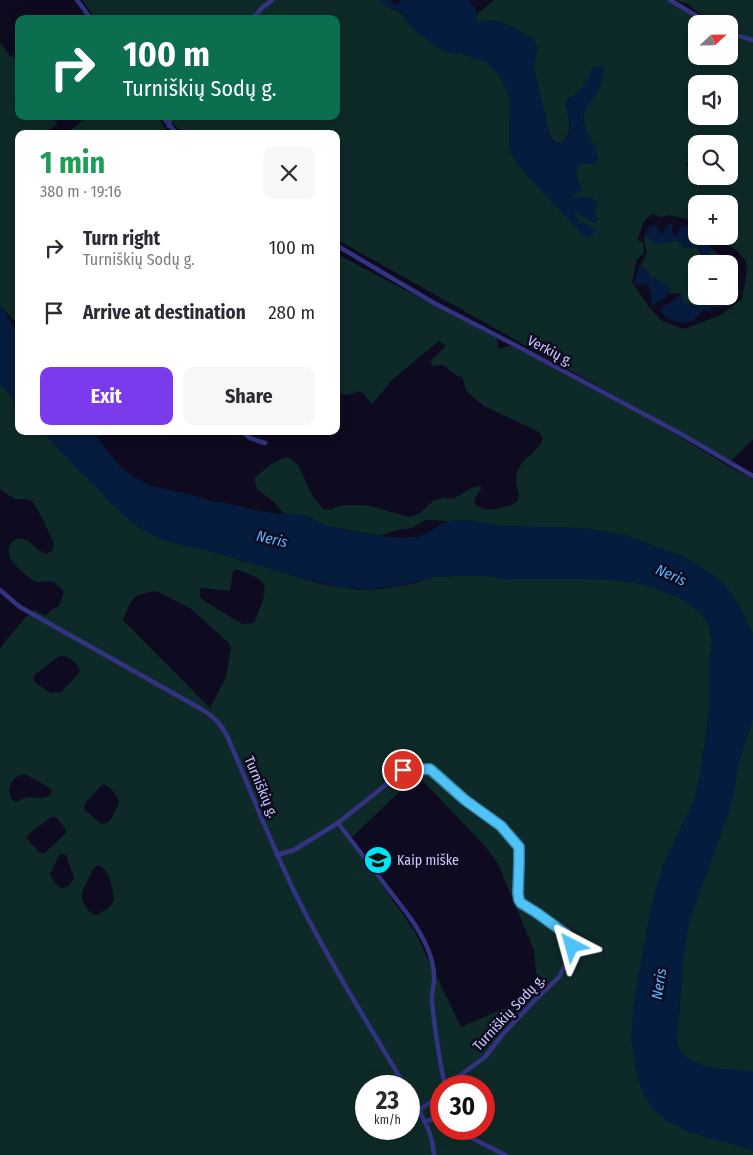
<!DOCTYPE html>
<html lang="en">
<head>
<meta charset="utf-8">
<style>
  body { margin:0; font-family:"Fira Sans Condensed",sans-serif; background:#f7f7f7; color:#2b2b33; height:100vh; display:flex; flex-direction:column; font-size:19px; white-space:nowrap }
  * { box-sizing:border-box; margin:0 }
  p { font-size:16px; color:#7c7c81 }
  .icon { flex:none; width:28px; height:28px; fill:none; stroke:currentColor; stroke-width:2; stroke-linecap:round; stroke-linejoin:round }
  .map { position:relative; flex:1; overflow:hidden }
  .details { position:absolute; left:15px; top:130px; width:325px; height:305px; display:flex; flex-direction:column; background:#fff; border-radius:10px; box-shadow:0 2px 12px #0003 }
  .details>* { flex:none }
  .top-card { position:absolute; left:15px; top:15px; width:325px; height:105px; border-radius:10px; box-shadow:0 2px 12px #0003; background:#0b6e4f; color:#fff; overflow:hidden }
  .needle { width:32px; rotate:68deg }
  .fabs { position:absolute; left:688px; top:15px; display:grid; gap:10px }
  .fabs a { display:grid; place-items:center; width:50px; height:50px; border-radius:10px; background:#fff; box-shadow:0 2px 12px #0003; font-size:25px }
  .speed { position:absolute; left:355px; top:1075px; display:flex; gap:10px; font-size:25px; font-weight:700; text-align:center }
  .speed>* { display:grid; place-content:center; width:65px; height:65px; border-radius:50%; background:#fff; box-shadow:0 2px 12px #0003; line-height:1 }
  .speed small { font-size:12px; font-weight:400 }
  .speed .limit { border:8px solid #d22; background:#fff; color:#111 }
  .pin { position:absolute; display:grid; place-items:center; width:42px; height:42px; color:#fff; margin:-21px; border:2px solid #fff; border-radius:50%; box-shadow:0 1px 5px #0007 }
  .me { position:absolute; width:55px; margin:-28px; rotate:321deg; stroke-linejoin:round; filter:drop-shadow(0 0 4px #0008) }
  .turn { display:flex; align-items:center; gap:18px; height:105px; padding:0 25px; font-size:22px }
  .turn .icon { width:65px; height:65px; stroke-width:2.5 }
  .turn b { display:block; font-size:35px; line-height:42px }
  .round { display:grid; place-items:center; flex:none; width:52px; height:52px; border-radius:10px; background:#f7f7f7 }
  .summary { display:flex; align-items:center; justify-content:space-between; height:85px; padding:0 25px }
  h1 { font-size:30px; font-weight:700; line-height:38px; color:#1e9e55 }
  .cta { display:flex; gap:10px; margin-top:auto; padding:10px 25px }
  .cta a { flex:1; height:58px; border-radius:10px; background:#7c3aed; color:#fff; font-size:20px; font-weight:700; line-height:58px; text-align:center }
  .cta a+a { background:#f7f7f7; color:#2b2b33 }
  ul { padding:0; list-style:none }
  li { display:flex; align-items:center; gap:15px; height:65px; padding:0 25px }
  li div { flex:1 }
  li b { display:block; font-size:19px }
  li em { font-style:normal }
  .map>svg:first-child { display:block }
  .green { fill:#0e2a28; fill-rule:evenodd }
  .water { fill:#061c3e }
  .lines { fill:none; stroke-linecap:round; stroke-linejoin:round }
  .minor { stroke:#333382; stroke-width:4.5 }
  .route-casing { stroke:#337fa1; stroke-width:12 }
  .route { stroke:#4fc3f7; stroke-width:9 }
  .labels { text-anchor:middle; dominant-baseline:central; stroke-width:5; stroke-linejoin:round; paint-order:stroke }
  .street-label { font-size:14px; fill:#cecaff; stroke:#0e0b20 }
  .poi-label { font-size:14px; fill:#cecaff; stroke:#0e0b20; text-anchor:start }
  .water-label { font-size:15px; font-style:italic; fill:#58b8ff; stroke:#0e0b20 }
</style>
</head>
<body>
<div class="map">
<svg width="753" height="1155" viewBox="0 0 753 1155">
  <rect width="100%" height="100%" fill="#0e0b20"/>
  <path class="green" d="M82 0H380L391 10C405 9 405 22 414 29 426 38 441 46 455 54L459 53 486 62 498 74 505 86 510 99 509 146 512 155 524 172 585 237H587L595 231 592 230 590 226 580 222 573 213H577L594 222 597 220 594 212 597 207 580 197 574 199 572 196 579 184C576 174 573 169 583 162L590 164 597 162 598 157C592 143 579 123 585 109 589 98 599 89 603 78L586 82 582 88 576 94 568 99 566 103C568 117 574 134 561 143 553 144 551 138 549 132L534 69C534 62 538 51 536 45 534 37 508 24 499 22 493 20 486 20 480 23L477 22V14L494 0H667L690 12 705 24H696V56H729V35L753 42V439L731 461 336 239V134H184L173 124 167 116H336V19H96ZM696 84H729V116H696ZM728 142 729 176H696V167L690 170 685 164 696 161V144H727ZM696 204H729V236H714C718 240 723 241 728 244 733 248 742 254 745 260 750 268 743 290 742 299L721 315 684 329 662 321 649 307 632 282 636 263V260L644 253 643 243 637 240 644 221 652 214 661 217 669 215 696 221Z
    M676 0H753V38L729 30V24H714L695 10 688 4Z
    M0 42 9 55 19 60V116H51L57 124 47 132 49 134H19V325C12 318 5 313 0 304Z
    M88 116H157L169 134H64L77 125Z
    M645 234 648 238 673 241 676 240 679 241 684 247H697L702 255 711 251V248L731 265 729 267V264H696V296H701L699 304C694 309 688 305 683 302L681 293 669 294 670 292 663 283 651 277 648 272 641 265 647 252 644 242Z
    M337 254 496 338 498 344 497 347 501 349 507 346H512L667 429 730 467 753 479V635L743 613 731 593 724 584 714 576 693 562 682 556 627 536 597 530 578 528 503 526 467 520 448 521 425 520 412 528 397 530 380 536 327 526 308 516 302 514H284L274 502 257 489 254 479C264 469 274 461 288 457L298 465 312 495 323 509 330 510 342 505H366L410 517 420 513 434 500 444 498 453 499 471 488 480 486 482 488 474 499 475 504C481 510 488 510 496 509 538 501 507 490 519 468 525 456 540 451 543 438L539 432 484 406 467 392 462 377 457 376 443 365 432 366 431 360 446 346 439 341 393 379 372 404 361 391 346 395 336 391Z
    M0 383 19 406V431H42L63 454 96 486 111 503 141 529 161 539 217 553 321 584 359 590 383 589 415 583 433 577 454 576H487L507 579H601L631 582 650 586 680 598 692 606 702 615 708 624 712 641 710 660V704L700 776 694 800 665 861 652 903 633 1010 664 1119 690 1132 717 1140 740 1146 753 1151V1155H0V648L24 619 34 610 46 616 51 610 59 606 64 592C60 587 55 581 49 581 44 581 41 583 37 582 32 581 16 567 13 562 5 552 8 536 24 539 32 541 37 552 47 554L53 550 54 543 37 508 32 501 26 499H15L0 489ZM236 570H239C246 573 256 576 261 581 271 589 257 614 254 623L242 624 206 602 200 597V589L204 588 230 591 233 571ZM154 591 161 593 191 609 228 642 231 647 226 677 210 708 123 620C133 598 130 596 154 591ZM62 656C70 656 79 665 80 672L61 692 51 693 35 683 33 677 35 674 58 657ZM25 774 50 788 52 791C50 795 51 795 46 797 39 799 29 796 22 799 18 801 18 803 14 801 7 797 9 783 14 779 17 776 22 775 25 774ZM414 778H420L486 847 498 864 534 950 538 994 461 1027 415 932 350 839ZM104 784C111 788 118 795 119 803L110 821 104 824 100 823 85 810 84 807 85 803 102 785ZM51 817H56L65 828 66 833 47 851 45 853H40L29 841 27 837 29 834ZM62 854 66 855 74 878C65 894 57 889 50 874L59 855ZM98 865C102 867 102 867 105 870 110 875 115 896 113 902 110 908 101 913 96 915 87 912 81 902 82 893 83 889 85 885 87 882 91 875 91 869 98 865ZM366 1086H409V1129H366ZM441 1086H484V1129H441Z
    M753 719V1071C733 1072 691 1070 679 1049 674 1039 679 1026 679 1016 682 985 681 951 689 921 699 885 716 850 728 814 734 797 735 779 739 762 742 747 748 733 753 719Z"/>
  <path class="water" d="M380 0H390L398 5 401 0H469L476 10 477 22 480 23C483 21 487 20 491 20 499 20 532 35 536 42 538 47 534 63 534 69L549 132C550 135 550 138 552 140 558 149 568 140 569 132 570 124 567 111 566 103 570 97 577 94 581 89 587 82 590 74 593 67L599 65 604 69C603 77 601 88 596 95 591 103 583 108 583 118 583 135 601 144 597 162L590 164 583 162C572 170 575 180 584 189L579 193 573 196 574 199 580 197 593 198C599 206 598 204 594 212L597 220 594 222 577 213H574L580 222 590 226 592 230 596 231 590 236 585 237 524 172 512 155 509 146 510 99 505 86 498 74 486 62 459 53 451 54 432 44 412 28 402 12 396 9 391 10Z
    M669 224H672L673 226 672 231 673 235 676 236 679 234 680 227 682 226H687L698 239 702 240 711 248 709 254 704 256 697 247C694 247 688 249 685 248 682 246 681 240 677 240 674 240 672 241 669 242 658 246 652 244 645 234L651 226 655 225 657 227 661 234 664 233V230Z
    M641 265 648 272 651 277C657 278 663 283 669 287L670 292 665 298 653 305C649 299 654 293 648 285L636 284 635 280 639 266Z
    M731 265 739 276C737 283 731 285 730 293H734L738 289H741C740 295 737 300 732 301L730 305 727 307 723 306 719 308 715 307 711 308V311L709 312 704 310C700 313 699 316 695 319 685 326 668 322 661 311L662 307 672 302 681 293 684 297 683 302C684 303 686 302 688 303 694 304 692 310 699 304L701 296H729V267Z
    M0 304 19 336V406L0 383Z
    M42 431H91L120 466 134 477 148 485 192 495 215 502 236 505 264 512 280 514H302L308 516 327 526 345 530 380 536 403 538 417 537 428 533 440 525 448 521 467 520 503 526 578 528 597 530 627 536 682 556 693 562 714 576 724 584 731 593 743 613 753 635V719L739 762 734 793 729 812 689 922 682 971 679 1016 677 1039 679 1049 682 1053 692 1061 699 1064 722 1069 753 1071V1151L740 1146 717 1140 690 1132 664 1119 654 1110 646 1099 640 1086 636 1070 631 1040 633 1010 635 992 652 903 665 861 694 800 700 776 710 704V660L712 641 708 624 698 611 680 598 650 586 631 582 611 580 586 579H507L487 576H454L433 577 402 585 368 590 340 587 309 580 217 553 169 542 147 533 123 515 96 486 79 471Z"/>
  <g class="lines">
    <path class="minor" d="M77 0 91 19
      M670 0 710 24
      M252 19 262 8 272 0
      M729 33 753 40
      M162 116 177 134
      M169 126 170 116
      M336 245 434 303 513 344 681 434 753 476
      M242 431 250 438 265 443
      M0 590 20 607 203 710C215 718 222 725 228 738 250 789 270 841 294 891 327 958 367 1022 405 1086
      M338 823 409 916C421 933 435 957 434 979 434 987 431 995 432 1002 435 1031 439 1058 445 1086
      M277 855 294 850 338 823 403 771 430 769 465 800 501 826 519 847V864L518 893 519 900 521 903 537 913 566 934 571 942V950L570 956 559 977 534 1001 502 1035 485 1057 446 1086
      M409 1093C420 1112 433 1132 434 1155
      M419 1110 431 1102 441 1091
      M425 1122 433 1119 441 1122
      M454 1129 505 1155"/>
  </g>
  <g class="lines">
    <defs>
      <path id="route" d="M403 770 430 769 465 800 501 826 519 847V864L518 893 519 900 521 903 537 913 566 934 569 938 572 946"/>
    </defs>
    <use href="#route" class="route-casing"/>
    <use href="#route" class="route"/>
  </g>
  <defs>
    <symbol id="school-disc" viewBox="-11 -11 22 22"><circle r="9.5" fill="#00e5f5" stroke="#0e0b20"/><path d="M0-5L7-2L0 1L-7-2ZM-4 1L0 2.5L4 1V4Q0 6-4 4Z" fill="#111"/></symbol>
  </defs>
  <g fill-rule="evenodd">
    <use href="#school-disc" x="362" y="844" width="32" height="32"/>
  </g>
  <g class="labels">
    <g class="street-label">
      <text transform="translate(550 351) rotate(28)">Verkių g.</text>
      <text transform="translate(261 787) rotate(67)">Turniškių g.</text>
      <text transform="translate(509 1013) rotate(-47)">Turniškių Sodų g.</text>
    </g>
    <g class="poi-label">
      <text x="397" y="860">Kaip miške</text>
    </g>
    <g class="water-label">
      <text transform="translate(272 539) rotate(13)">Neris</text>
      <text transform="translate(671 575) rotate(24)">Neris</text>
      <text transform="translate(659 984) rotate(-81)">Neris</text>
    </g>
  </g>
</svg>
<div class="fabs">
<a><svg class="needle" viewBox="-14 -14 28 28"><path d="M0-13l5 13h-10z" fill="#e53935"/><path d="M0 13l5-13h-10z" fill="#7c7c81"/></svg></a>
<a><svg class="icon" aria-label="sound" viewBox="0 0 24 24"><path d="M4 9h4l5-4v14l-5-4H4zM17 9q2 3 0 6"/></svg></a>
<a><svg class="icon" aria-label="search" viewBox="0 0 24 24"><circle cx="10" cy="10" r="6"/><path d="M15 15l6 6"/></svg></a>
<a>+</a>
<a>−</a>
</div>
<div class="speed"><div>23<small>km/h</small></div><div class="limit">30</div></div>
<div class="pin" style="left:403px;top:770px;background:#d93025"><svg class="icon" aria-label="arrive" viewBox="0 0 24 24"><path d="M6 21V4h12l-3 4 3 4H6"/></svg></div>
<svg class="me" style="left:572px;top:946px" viewBox="-20 -20 40 40"><path d="M0-17L14 15 0 8-14 15z" fill="#4fc3f7" stroke="#fff" stroke-width="4"/></svg>
<div class="top-card">
<div class="turn"><svg class="icon" aria-label="right" viewBox="0 0 24 24"><path d="M7 20v-9h11M14 6l5 5-5 5"/></svg><div><b>100 m</b>Turniškių Sodų g.</div></div>
</div>
<section class="details">
<div class="summary"><div><h1>1 min</h1><p>380 m · 19:16</p></div><a class="round"><svg class="icon" aria-label="close" viewBox="0 0 24 24"><path d="M6 6l12 12M18 6L6 18"/></svg></a></div>
<ul>
<li><svg class="icon" aria-label="right" viewBox="0 0 24 24"><path d="M7 20v-9h11M14 6l5 5-5 5"/></svg><div><b>Turn right</b><p>Turniškių Sodų g.</p></div><em>100 m</em></li>
<li><svg class="icon" aria-label="arrive" viewBox="0 0 24 24"><path d="M6 21V4h12l-3 4 3 4H6"/></svg><div><b>Arrive at destination</b></div><em>280 m</em></li>
</ul>
<div class="cta"><a>Exit</a><a>Share</a></div>
</section>
</div>
</body>
</html>
